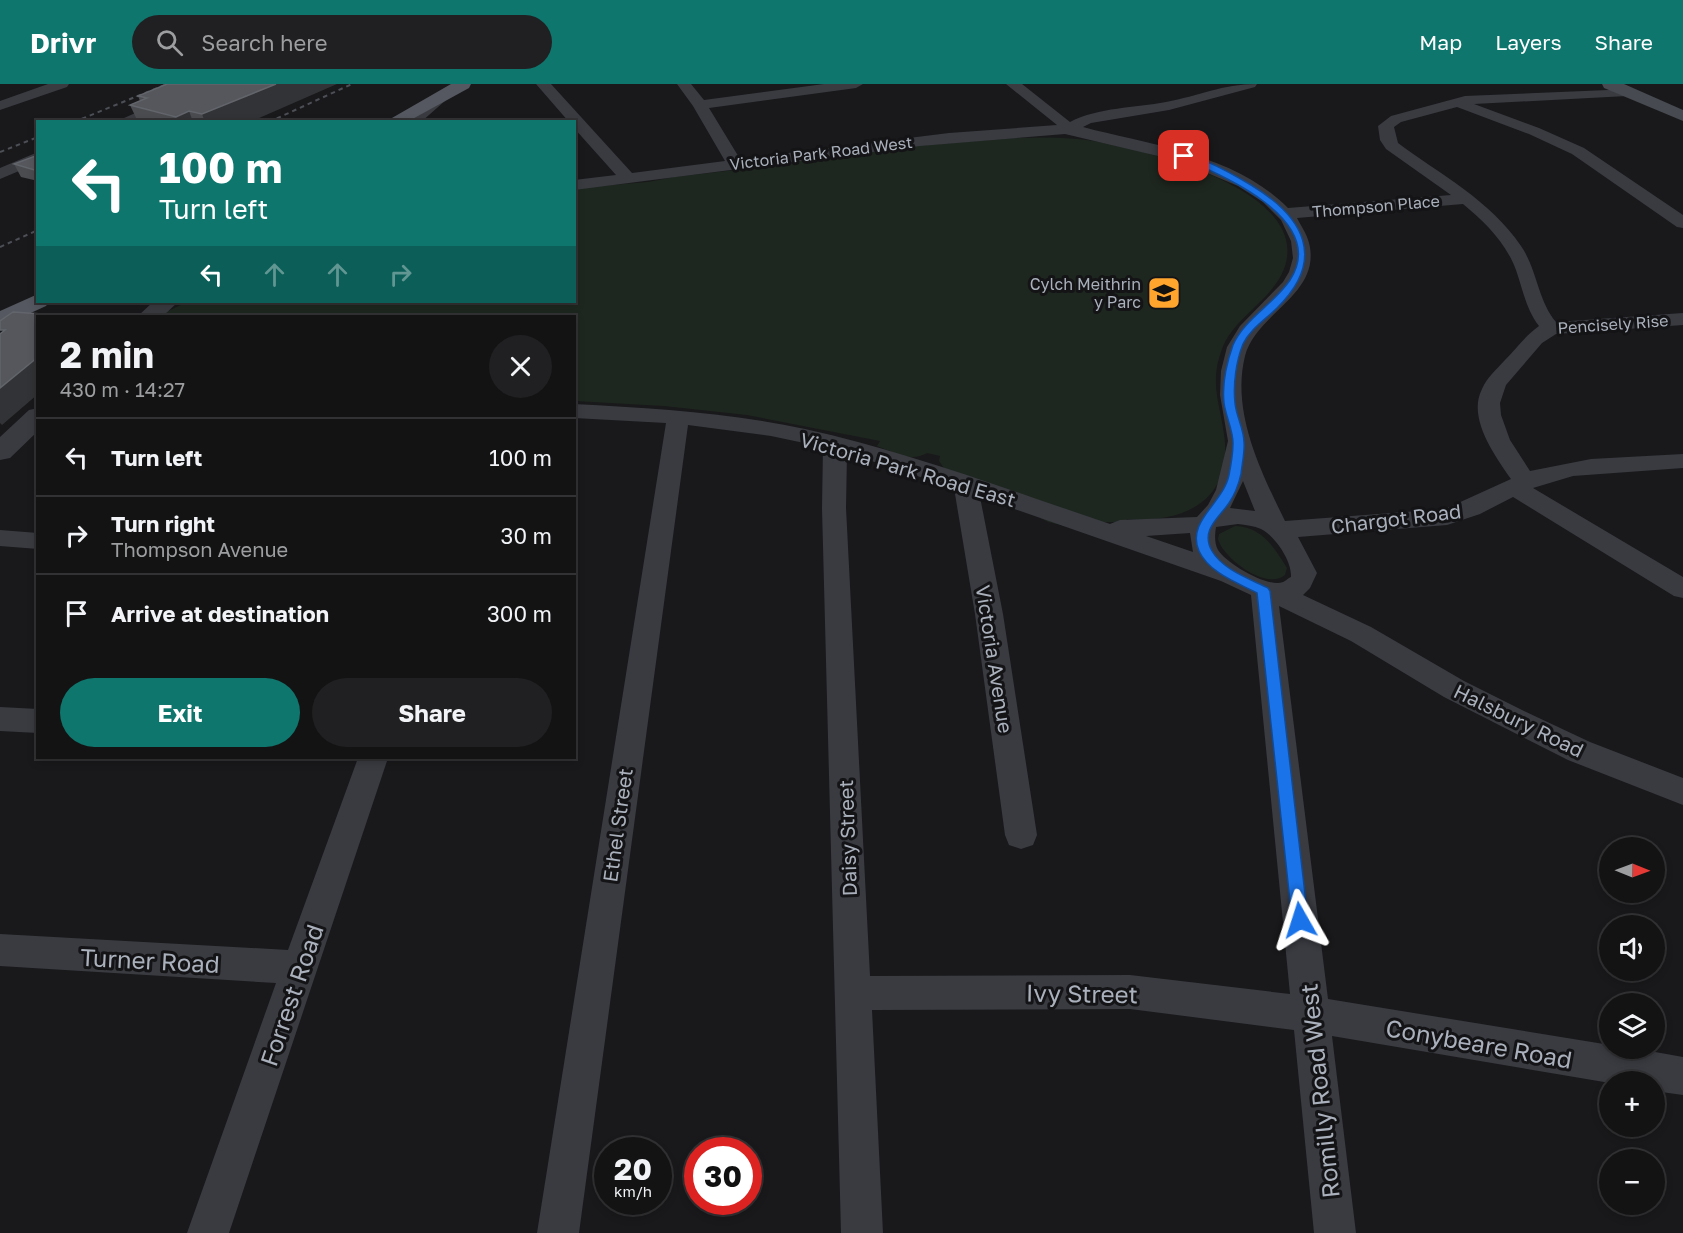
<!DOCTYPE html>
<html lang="en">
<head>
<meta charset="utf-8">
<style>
  body { margin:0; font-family:"Golos Text",sans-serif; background:#202022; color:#f1f3f6; height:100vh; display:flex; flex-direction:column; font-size:22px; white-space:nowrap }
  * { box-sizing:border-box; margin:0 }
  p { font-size:20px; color:#9d9ea0 }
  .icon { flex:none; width:33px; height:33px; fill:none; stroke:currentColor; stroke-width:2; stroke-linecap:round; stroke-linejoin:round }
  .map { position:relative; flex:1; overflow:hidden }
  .details { position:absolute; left:36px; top:231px; width:540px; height:444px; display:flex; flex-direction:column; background:#131314; border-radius:0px; box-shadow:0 3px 9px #0003,0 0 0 2px #323234 }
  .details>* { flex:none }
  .guide { position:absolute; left:36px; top:36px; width:540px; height:183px; border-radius:0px; box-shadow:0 3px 9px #0003,0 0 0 2px #323234; background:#0f766e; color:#fff; overflow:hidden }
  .needle { width:39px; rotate:91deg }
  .fabs { position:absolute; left:1599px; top:753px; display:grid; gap:12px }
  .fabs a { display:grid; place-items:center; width:66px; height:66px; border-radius:50%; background:#131314; box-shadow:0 3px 9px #0003,0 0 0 2px #323234; font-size:30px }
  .speed { position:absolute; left:594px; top:1053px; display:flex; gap:12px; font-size:30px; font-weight:700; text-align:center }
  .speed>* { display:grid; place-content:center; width:78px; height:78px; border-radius:50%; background:#131314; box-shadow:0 3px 9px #0003,0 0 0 2px #323234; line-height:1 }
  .speed small { font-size:15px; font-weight:400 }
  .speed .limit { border:9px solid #d22; background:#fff; color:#111 }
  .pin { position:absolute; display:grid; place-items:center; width:51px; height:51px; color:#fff; margin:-26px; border-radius:12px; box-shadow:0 3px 9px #0006 }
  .me { position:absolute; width:66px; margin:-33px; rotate:354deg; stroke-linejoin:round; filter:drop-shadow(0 0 4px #0008) }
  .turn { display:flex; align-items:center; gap:21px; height:126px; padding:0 24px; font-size:27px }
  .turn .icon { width:78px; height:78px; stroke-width:2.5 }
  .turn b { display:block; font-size:42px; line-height:51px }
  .lanes { display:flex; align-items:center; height:57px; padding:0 24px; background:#0003; justify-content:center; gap:30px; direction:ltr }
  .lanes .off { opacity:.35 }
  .round { display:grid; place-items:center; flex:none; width:63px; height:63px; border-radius:32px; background:#202022 }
  .overview { display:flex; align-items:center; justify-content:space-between; height:102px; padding:0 24px }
  h1 { font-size:36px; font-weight:700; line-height:45px }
  .primary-button { display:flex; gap:12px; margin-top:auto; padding:12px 24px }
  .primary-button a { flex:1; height:69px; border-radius:36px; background:#0f766e; color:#fff; font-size:24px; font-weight:700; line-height:69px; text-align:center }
  .primary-button a+a { background:#202022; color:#f1f3f6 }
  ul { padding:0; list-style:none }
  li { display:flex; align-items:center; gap:18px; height:78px; padding:0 24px; border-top:2px solid #323234 }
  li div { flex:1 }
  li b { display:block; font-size:22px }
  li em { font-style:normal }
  header { display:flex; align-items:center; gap:36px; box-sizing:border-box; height:84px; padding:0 30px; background:#0f766e; color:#fff }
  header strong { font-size:28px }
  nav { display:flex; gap:33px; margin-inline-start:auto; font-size:21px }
  .search { width:420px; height:54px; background:#202022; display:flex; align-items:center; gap:15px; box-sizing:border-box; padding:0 21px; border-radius:33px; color:#9d9ea0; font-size:22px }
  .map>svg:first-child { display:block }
  .green { fill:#1e271f }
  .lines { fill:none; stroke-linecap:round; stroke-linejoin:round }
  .minor { fill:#393b41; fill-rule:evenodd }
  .tertiary { fill:#393b41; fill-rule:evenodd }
  .secondary { fill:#474a51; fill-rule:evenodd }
  .primary { fill:#555860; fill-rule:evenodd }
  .rail { stroke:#4c4f56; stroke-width:2; stroke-dasharray:4.5 4; stroke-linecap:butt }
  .wall { fill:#4a4c50 }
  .shaded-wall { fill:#323336 }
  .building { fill:#55575c; stroke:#62656b; stroke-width:1.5 }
  .route { fill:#1a73e8; stroke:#114b97; stroke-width:1.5 }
  .labels { text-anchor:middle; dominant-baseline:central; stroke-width:6; stroke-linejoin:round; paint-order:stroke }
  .far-street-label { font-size:16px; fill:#aab1bc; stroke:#141416 }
  .far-poi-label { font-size:16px; fill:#aab1bc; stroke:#141416; text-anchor:end }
  .street-label { font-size:20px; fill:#aab1bc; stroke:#141416 }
  .near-street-label { font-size:24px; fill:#aab1bc; stroke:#141416 }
</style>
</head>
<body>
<header>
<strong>Drivr</strong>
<div class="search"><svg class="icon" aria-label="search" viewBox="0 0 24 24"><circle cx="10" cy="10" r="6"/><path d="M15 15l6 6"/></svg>Search here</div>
<nav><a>Map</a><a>Layers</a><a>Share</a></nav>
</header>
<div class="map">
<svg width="1683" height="1149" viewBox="0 0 1683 1149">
  <rect width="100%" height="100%" fill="#19191b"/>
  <path class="green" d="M1017 54C1044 53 1072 53 1099 58 1149 67 1309 106 1285 182 1274 216 1234 232 1222 265 1208 302 1222 323 1225 359 1229 420 1180 439 1127 435L1125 438H1103L1078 445 1048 438 1028 427 946 387 939 377 940 372 927 369C910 379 894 368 877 362L880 357 747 331 664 322 575 317 574 232H162L168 227 187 218H574L575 104 648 98 674 93 797 79C820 64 851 76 876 65Z
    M1235 442C1262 443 1274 463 1287 484L1285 491C1266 507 1223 474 1218 455L1219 450Z"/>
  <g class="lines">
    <path class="minor" d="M48 0H69L67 3 0 26V17Z
      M201 0H220L218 3 136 38H115Z
      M536 0H551L632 89 725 77 693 22 677 0H691L704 16 824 0H863L856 4 709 24 740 75 949 49 1057 41 1006 0H1022L1070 38C1099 23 1135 24 1166 18 1199 12 1222 0 1257 0L1255 3 1169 26 1091 39 1083 43C1154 62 1234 70 1288 124L1451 111 1386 65 1380 56 1378 42 1391 32 1465 12 1632 5 1634 8 1627 12 1474 20 1539 44 1584 64 1683 131V144L1677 143 1572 70 1529 50 1457 23 1401 38 1394 43 1398 59C1441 91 1490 116 1521 162 1537 185 1538 217 1556 238L1683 229V241L1556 250 1542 259 1506 301 1500 319 1501 331 1510 356 1530 387 1591 375 1683 370V384L1573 392 1533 404 1683 493V514L1674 512 1513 413 1480 430 1447 441 1298 453 1317 489 1310 504 1303 511 1371 543 1464 597 1522 626 1590 658 1683 694V721L1568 676 1444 613 1351 557 1279 522 1328 915 1610 961V964H1633L1683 973V1011L1654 1007V998L1610 999 1332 952 1356 1149H1314L1294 946 1130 925 872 926 883 1149H841L822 424 823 363 771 352 688 341 579 1149H537L666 339 574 334V320C652 324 730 329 805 345 909 368 1009 406 1110 440L1120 436 1197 433 1208 421 1216 406 1228 357 1220 311 1221 287 1227 263 1240 242 1283 198 1289 188 1293 174 1291 157 1281 136 1263 118 1238 102 1179 77 1065 50 920 62 574 106V96L616 91 574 44V38H569ZM1463 120C1485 138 1506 159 1516 186 1523 206 1526 225 1539 242 1525 252 1517 264 1505 276 1497 285 1487 293 1482 305 1467 334 1495 372 1511 395L1445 425 1285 437C1261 388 1231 328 1245 272 1256 229 1322 210 1309 159 1307 150 1301 142 1297 134ZM847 369 954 404 975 530 1005 751 1009 761 1021 765 1033 761 1037 751 1003 530 980 413 1221 497 1251 511 1290 910 1130 891 870 892 846 424ZM1243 397 1255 427 1230 424ZM1238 440C1246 441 1254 442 1261 445 1275 452 1292 477 1291 493 1290 493 1284 498 1283 498 1267 504 1226 479 1218 466 1214 459 1215 450 1216 443ZM1190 449 1193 468 1146 452Z
      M441 9 446 10 448 13 446 16 421 38H404L436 10Z
      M38 68V79L0 95V84Z
      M0 446 38 449V465L0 462Z
      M0 623 38 625V649L0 647Z
      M358 674H388L229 1149H187L276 899 0 882V850L288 866Z"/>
    <path class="tertiary" d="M153 218H178L163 232H138Z
      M38 324V347L10 374 0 376V353L29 326Z"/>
    <path class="secondary" d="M1602 0H1624L1683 26V37L1604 4Z"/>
    <path class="primary" d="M451 0H471L469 4 407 38H385Z
      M38 210V218H49L46 222 0 243V227Z"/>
    <path class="rail" d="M74 38 167 0
      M269 38 352 0
      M0 68 38 53
      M0 163 38 146"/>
  </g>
  <path class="wall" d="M138 12 250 38H138L130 21 140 17Z
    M38 71V97L21 93 14 80Z"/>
  <path class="shaded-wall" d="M276 0H337L250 38H205L202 30Z
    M189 27 193 38H178L176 33Z
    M38 273V310L2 341 0 339V304Z"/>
  <path class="building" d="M167 0H276L202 30 189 27 176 33 130 21 147 14 138 12Z
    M38 71V87L14 80Z
    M13 228 71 232H38V273L0 304V250L5 246H0V237Z"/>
  <path class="route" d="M1181 71C1198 70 1236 92 1251 101 1304 133 1327 175 1277 224 1266 235 1250 245 1243 260 1236 277 1233 301 1235 319 1236 332 1244 345 1244 358 1245 368 1242 380 1241 390 1239 399 1234 412 1229 419 1219 434 1200 446 1212 467 1222 485 1250 495 1268 504L1270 507 1308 836 1306 841 1300 843 1294 841 1292 836 1257 509C1238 499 1209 489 1199 467 1186 437 1223 420 1229 391 1231 381 1233 369 1233 359 1233 346 1226 333 1224 319 1222 301 1227 278 1233 261 1244 235 1274 220 1290 196 1329 136 1221 90 1181 74Z"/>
  <defs>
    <symbol id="school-square" viewBox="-11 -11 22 22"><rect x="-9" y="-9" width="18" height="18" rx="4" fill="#ffa42d" stroke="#141416"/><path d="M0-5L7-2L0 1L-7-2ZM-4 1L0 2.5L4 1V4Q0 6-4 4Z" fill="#111"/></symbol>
  </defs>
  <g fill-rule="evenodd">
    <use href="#school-square" x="1145" y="190" width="38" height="38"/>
  </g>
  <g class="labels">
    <g class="far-street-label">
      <text transform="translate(821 69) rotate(-7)">Victoria Park Road West</text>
      <text transform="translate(1376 122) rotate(-5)">Thompson Place</text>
      <text transform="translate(1613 240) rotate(-4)">Pencisely Rise</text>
    </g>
    <g class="far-poi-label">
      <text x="1141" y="200">Cylch Meithrin<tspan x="1141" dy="18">y Parc</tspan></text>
    </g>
    <g class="street-label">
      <text transform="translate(908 385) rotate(16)">Victoria Park Road East</text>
      <text transform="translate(1396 434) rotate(-7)">Chargot Road</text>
      <text transform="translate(995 575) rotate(81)">Victoria Avenue</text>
      <text transform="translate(1519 636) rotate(26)">Halsbury Road</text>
      <text transform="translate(617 741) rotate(-82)">Ethel Street</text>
      <text transform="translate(847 754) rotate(-92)">Daisy Street</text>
    </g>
    <g class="near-street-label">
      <text transform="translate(150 876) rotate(3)">Turner Road</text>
      <text transform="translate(1082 909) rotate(1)">Ivy Street</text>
      <text transform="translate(291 911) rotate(-71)">Forrest Road</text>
      <text transform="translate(1479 959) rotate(10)">Conybeare Road</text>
      <text transform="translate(1319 1007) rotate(-96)">Romilly Road West</text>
    </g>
  </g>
</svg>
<div class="fabs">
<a><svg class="needle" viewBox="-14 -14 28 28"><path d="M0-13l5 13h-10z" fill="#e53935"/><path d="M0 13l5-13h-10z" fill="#9d9ea0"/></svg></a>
<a><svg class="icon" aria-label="sound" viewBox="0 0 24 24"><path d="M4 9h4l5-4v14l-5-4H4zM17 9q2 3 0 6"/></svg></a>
<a><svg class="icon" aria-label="layers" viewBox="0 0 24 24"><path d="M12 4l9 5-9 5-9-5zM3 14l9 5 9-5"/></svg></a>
<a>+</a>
<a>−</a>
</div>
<div class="speed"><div>20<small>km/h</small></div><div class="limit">30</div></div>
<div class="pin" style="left:1184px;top:72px;background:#d93025"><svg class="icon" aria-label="arrive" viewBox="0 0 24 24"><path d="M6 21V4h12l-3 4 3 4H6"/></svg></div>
<svg class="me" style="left:1300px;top:836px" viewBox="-20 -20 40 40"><path d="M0-17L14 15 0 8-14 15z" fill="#1a73e8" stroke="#fff" stroke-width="4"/></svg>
<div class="guide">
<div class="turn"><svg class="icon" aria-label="left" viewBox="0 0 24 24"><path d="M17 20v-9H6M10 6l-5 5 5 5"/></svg><div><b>100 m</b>Turn left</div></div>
<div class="lanes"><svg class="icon" aria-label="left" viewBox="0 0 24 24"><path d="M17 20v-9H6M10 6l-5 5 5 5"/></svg><svg class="icon off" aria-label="ahead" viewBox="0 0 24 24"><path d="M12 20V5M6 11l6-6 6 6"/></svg><svg class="icon off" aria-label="ahead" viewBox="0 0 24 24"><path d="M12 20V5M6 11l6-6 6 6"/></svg><svg class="icon off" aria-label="right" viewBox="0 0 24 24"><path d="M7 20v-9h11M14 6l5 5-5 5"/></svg></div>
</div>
<section class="details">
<div class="overview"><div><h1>2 min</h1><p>430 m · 14:27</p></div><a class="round"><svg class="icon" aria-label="close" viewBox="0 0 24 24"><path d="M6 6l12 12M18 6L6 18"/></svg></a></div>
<ul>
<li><svg class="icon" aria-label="left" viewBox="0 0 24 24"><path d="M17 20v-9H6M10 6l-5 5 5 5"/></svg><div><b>Turn left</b></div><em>100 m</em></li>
<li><svg class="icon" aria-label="right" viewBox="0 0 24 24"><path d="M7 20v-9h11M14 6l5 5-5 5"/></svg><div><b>Turn right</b><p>Thompson Avenue</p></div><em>30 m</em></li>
<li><svg class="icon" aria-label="arrive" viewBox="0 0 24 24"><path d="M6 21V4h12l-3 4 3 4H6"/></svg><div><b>Arrive at destination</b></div><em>300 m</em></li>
</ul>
<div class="primary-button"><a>Exit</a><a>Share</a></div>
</section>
</div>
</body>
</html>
